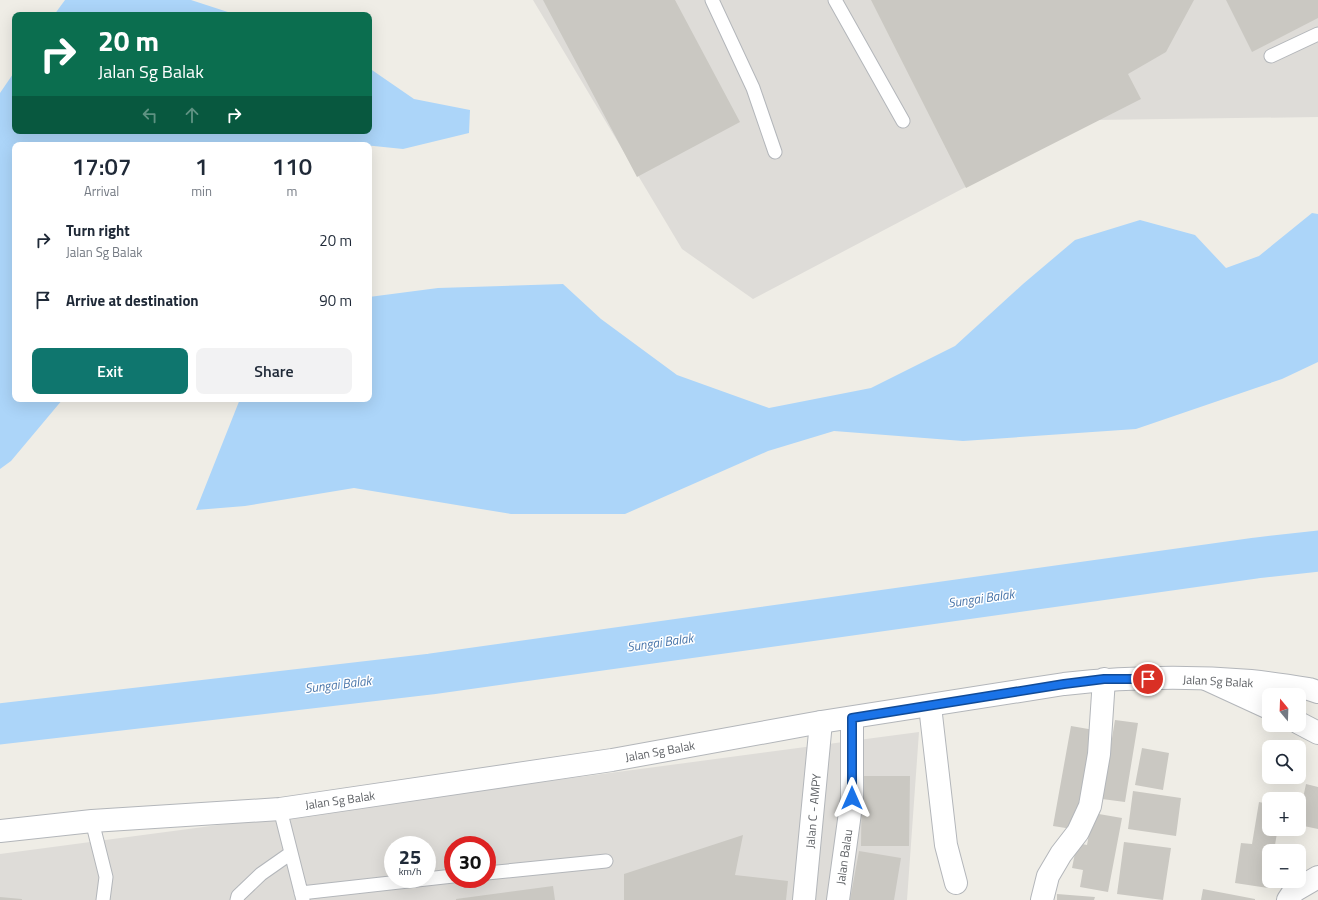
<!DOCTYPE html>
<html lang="en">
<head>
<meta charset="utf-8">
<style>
  body { margin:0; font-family:"Titillium Web",sans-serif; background:#f2f2f3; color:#1f2937; height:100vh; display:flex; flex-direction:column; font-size:15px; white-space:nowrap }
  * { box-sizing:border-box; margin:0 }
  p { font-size:13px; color:#747a83 }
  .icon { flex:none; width:22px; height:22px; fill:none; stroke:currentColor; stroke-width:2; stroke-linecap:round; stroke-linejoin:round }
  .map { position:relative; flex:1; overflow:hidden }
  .sheet { position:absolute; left:12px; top:142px; width:360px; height:260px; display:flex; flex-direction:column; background:#fff; border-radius:8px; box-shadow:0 4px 16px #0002 }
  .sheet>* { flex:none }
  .guide { position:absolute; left:12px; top:12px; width:360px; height:122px; border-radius:8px; box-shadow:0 4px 16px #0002; background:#0b6e4f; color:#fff; overflow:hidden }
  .needle { width:26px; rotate:341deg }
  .controls { position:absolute; left:1262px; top:688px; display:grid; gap:8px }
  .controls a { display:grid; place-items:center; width:44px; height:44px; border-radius:8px; background:#fff; box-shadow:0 4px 16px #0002; font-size:20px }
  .speed { position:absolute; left:384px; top:836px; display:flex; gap:8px; font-size:20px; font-weight:700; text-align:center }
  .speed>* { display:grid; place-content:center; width:52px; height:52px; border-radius:50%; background:#fff; box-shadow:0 4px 16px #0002; line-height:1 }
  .speed small { font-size:10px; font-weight:400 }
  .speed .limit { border:6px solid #d22; background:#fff; color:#111 }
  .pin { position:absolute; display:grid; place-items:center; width:34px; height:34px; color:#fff; margin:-17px; border:2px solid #fff; border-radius:50%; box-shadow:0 1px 4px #0007 }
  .me { position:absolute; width:44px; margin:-22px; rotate:0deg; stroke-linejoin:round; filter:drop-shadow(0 0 3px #0008) }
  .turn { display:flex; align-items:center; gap:14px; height:84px; padding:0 20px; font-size:18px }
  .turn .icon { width:52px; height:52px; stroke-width:2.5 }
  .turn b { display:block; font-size:28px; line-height:34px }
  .lanes { display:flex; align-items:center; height:38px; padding:0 20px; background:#0003; justify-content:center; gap:20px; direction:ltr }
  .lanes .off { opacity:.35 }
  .eta { display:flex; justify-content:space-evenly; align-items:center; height:68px; text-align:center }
  .eta b { font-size:24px; font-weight:600; line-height:28px }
  .primary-button { display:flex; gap:8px; margin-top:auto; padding:8px 20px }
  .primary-button a { flex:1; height:46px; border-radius:8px; background:#0f766e; color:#fff; font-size:16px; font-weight:600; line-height:46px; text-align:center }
  .primary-button a+a { background:#f2f2f3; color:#1f2937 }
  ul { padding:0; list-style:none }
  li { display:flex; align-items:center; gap:12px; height:60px; padding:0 20px }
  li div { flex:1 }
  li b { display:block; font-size:15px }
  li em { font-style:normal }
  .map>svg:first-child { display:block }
  .industrial { fill:#dedcd8; fill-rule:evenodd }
  .water { fill:#acd5f9 }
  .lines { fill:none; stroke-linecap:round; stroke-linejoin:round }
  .river { stroke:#acd5f9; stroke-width:41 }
  .building { fill:#cac8c2 }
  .service-casing { stroke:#b3b6ba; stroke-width:15 }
  .minor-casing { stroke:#b3b6ba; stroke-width:24 }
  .tertiary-casing { stroke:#b3b6ba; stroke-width:24 }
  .service { stroke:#fff; stroke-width:13 }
  .minor { stroke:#fff; stroke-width:22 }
  .tertiary { stroke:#fff; stroke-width:22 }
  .route-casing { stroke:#114b97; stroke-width:10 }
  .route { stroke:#1a73e8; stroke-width:7 }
  .labels { text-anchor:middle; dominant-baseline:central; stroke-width:3; stroke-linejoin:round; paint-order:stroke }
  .street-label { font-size:12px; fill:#5e6165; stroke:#fff }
  .water-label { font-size:13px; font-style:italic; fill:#4a76aa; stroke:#fff }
</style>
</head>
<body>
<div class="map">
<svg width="1318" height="900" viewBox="0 0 1318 900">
  <rect width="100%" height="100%" fill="#efede6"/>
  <path class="industrial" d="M533 0H1318V117L1093 120 753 299 682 249Z
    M919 732 907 900H0V854ZM393 845H427V879H393ZM453 845H487V879H453Z"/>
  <path class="water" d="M65 0H191L237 15H54Z
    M369 68 414 99 470 110 469 133 403 149 335 142 328 145H15V399H63L11 461 0 469V93L15 71V131H369Z
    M1312 213 1318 214V362L1282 379 1136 429 963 441 834 431 768 451 625 514H511L354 488 245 506 196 510 240 399H369V297L438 288 563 284 601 319 677 375 769 408 871 388 955 346 1023 284 1075 240 1140 220 1195 235 1226 268 1259 256Z"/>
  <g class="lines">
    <path class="river" d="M0 724 431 674 1256 558 1318 551"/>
  </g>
  <path class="building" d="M543 0H675L740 122 637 177Z
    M871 0H1194L1166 52 1128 74 1141 99 966 188Z
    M1226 0H1318V18L1252 52Z
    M1115 720 1138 723 1125 802 1102 799Z
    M1071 726 1100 731 1086 810 1076 808 1072 829 1053 826Z
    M1142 748 1169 753 1163 790 1135 785Z
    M862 776H910L909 846H861Z
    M1306 784 1318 787V829L1299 825V817Z
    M1133 791 1181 798 1176 836 1128 829Z
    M1259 802 1269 804V829H1290L1289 835 1277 833 1274 851H1269V880L1268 888 1235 883 1241 843 1252 844Z
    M1093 813 1122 818 1108 892 1080 887 1083 870 1072 868 1077 843 1087 845Z
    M743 835 735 875 788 881 786 900H624V874Z
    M1124 842 1171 848 1163 900 1117 894Z
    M859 851 901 858 894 900H850Z
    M553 886 555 900H456V899Z
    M1203 889 1255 899V900H1201Z
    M1057 894 1095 897 1094 900H1057Z
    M0 897 22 899V900H0Z"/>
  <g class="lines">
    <defs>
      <path id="service" d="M712 0 753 88 775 152
        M835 0 903 121
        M1271 56 1318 34
        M280 809 303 900
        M92 821 106 877 103 900
        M487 873 606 861
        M301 893 453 876
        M237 900 238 896 261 874 291 853"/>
      <path id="minor" d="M1206 679 1269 708
        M930 706 946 845 956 883
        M1299 723 1318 733
        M804 900 821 722
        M838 900 852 798V718
        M1042 900 1048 876 1061 854 1078 832 1090 806 1099 754 1104 679
        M1288 900 1294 891 1318 877"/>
      <path id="tertiary" d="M0 831 92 821 280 809 612 760 821 722 1064 684C1126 677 1189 676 1251 681 1271 683 1290 686 1309 689L1318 692"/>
    </defs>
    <use href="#service" class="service-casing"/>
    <use href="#minor" class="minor-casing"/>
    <use href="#tertiary" class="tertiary-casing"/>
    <use href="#service" class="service"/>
    <use href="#minor" class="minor"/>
    <use href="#tertiary" class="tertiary"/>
  </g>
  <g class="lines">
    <defs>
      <path id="route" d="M852 798V718L1064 684 1104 679H1148"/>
    </defs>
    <use href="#route" class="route-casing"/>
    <use href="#route" class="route"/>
  </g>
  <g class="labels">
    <g class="street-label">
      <text transform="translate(1218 681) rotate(3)">Jalan Sg Balak</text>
      <text transform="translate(660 751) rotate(-10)">Jalan Sg Balak</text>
      <text transform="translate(340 800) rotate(-8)">Jalan Sg Balak</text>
      <text transform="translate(813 811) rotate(-85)">Jalan C - AMPY</text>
      <text transform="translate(844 857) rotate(-82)">Jalan Balau</text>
    </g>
    <g class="water-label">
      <text transform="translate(981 598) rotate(-8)">Sungai Balak</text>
      <text transform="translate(660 642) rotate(-8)">Sungai Balak</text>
      <text transform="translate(338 684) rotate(-7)">Sungai Balak</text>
    </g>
  </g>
</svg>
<div class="controls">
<a><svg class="needle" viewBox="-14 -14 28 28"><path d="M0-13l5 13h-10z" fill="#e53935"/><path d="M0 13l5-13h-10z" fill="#747a83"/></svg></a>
<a><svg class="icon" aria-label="search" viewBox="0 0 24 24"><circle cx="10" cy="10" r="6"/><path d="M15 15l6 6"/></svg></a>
<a>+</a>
<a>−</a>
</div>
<div class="speed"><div>25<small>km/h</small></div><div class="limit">30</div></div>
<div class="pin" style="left:1148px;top:679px;background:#d93025"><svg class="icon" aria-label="arrive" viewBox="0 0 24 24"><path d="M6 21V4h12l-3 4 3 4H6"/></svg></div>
<svg class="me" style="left:852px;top:798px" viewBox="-20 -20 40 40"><path d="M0-17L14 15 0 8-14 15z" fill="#1a73e8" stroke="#fff" stroke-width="4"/></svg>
<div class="guide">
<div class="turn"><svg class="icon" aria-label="right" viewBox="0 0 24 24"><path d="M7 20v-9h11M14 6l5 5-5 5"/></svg><div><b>20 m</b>Jalan Sg Balak</div></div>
<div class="lanes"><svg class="icon off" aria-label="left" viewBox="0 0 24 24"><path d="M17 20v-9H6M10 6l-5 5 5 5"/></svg><svg class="icon off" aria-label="ahead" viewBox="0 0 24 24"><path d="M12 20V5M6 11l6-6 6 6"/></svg><svg class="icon" aria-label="right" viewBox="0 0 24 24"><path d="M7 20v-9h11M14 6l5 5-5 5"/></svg></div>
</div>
<section class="sheet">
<div class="eta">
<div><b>17:07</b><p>Arrival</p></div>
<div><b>1</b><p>min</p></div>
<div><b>110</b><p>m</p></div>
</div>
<ul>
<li><svg class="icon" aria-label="right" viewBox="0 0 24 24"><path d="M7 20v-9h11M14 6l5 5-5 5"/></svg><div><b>Turn right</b><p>Jalan Sg Balak</p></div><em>20 m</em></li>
<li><svg class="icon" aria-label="arrive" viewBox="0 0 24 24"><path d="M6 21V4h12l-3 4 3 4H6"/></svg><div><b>Arrive at destination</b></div><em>90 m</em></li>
</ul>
<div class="primary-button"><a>Exit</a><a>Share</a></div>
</section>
</div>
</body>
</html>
